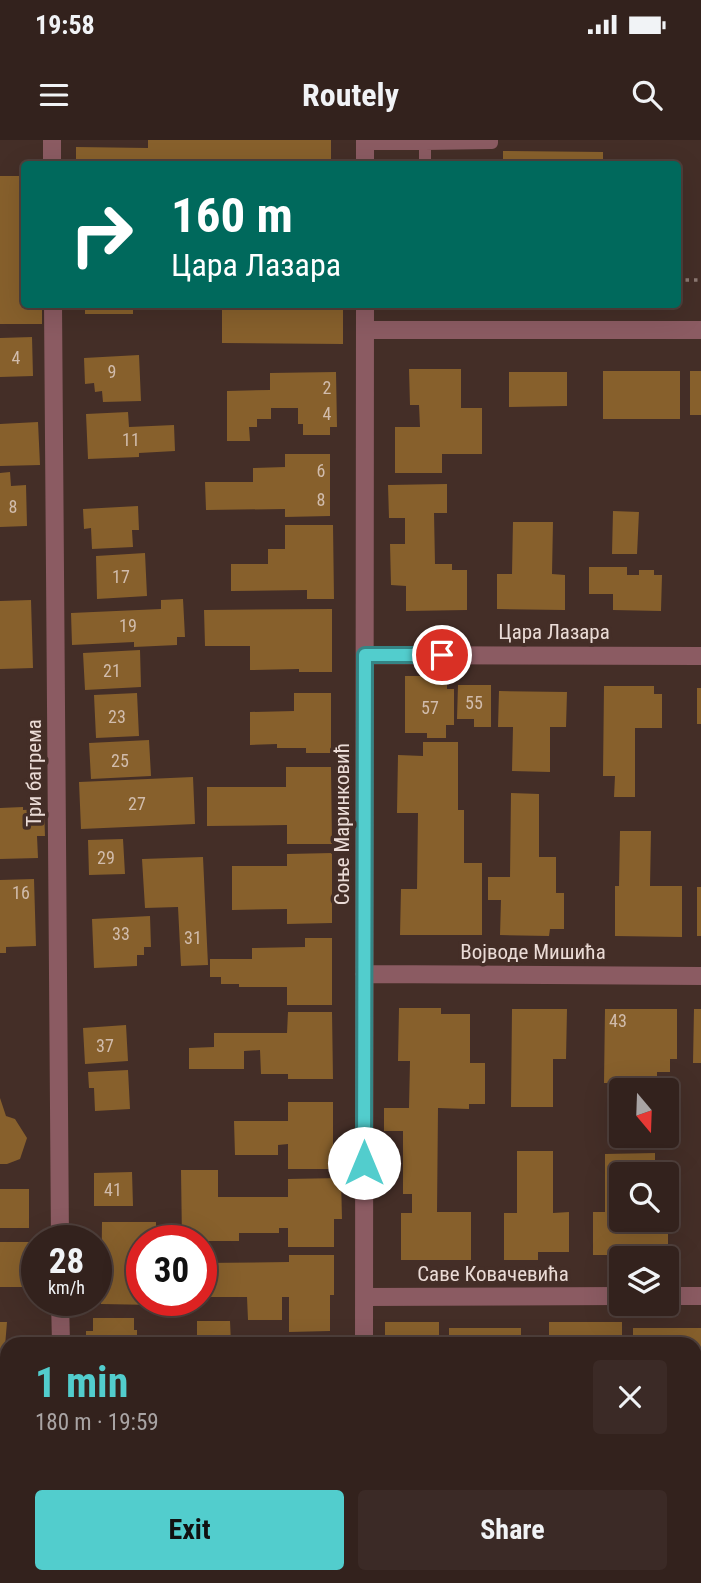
<!DOCTYPE html>
<html lang="en">
<head>
<meta charset="utf-8">
<style>
  body { margin:0; font-family:"Roboto Condensed",sans-serif; background:#3b2a26; color:#f1f3f6; height:100vh; display:flex; flex-direction:column; font-size:26px; white-space:nowrap }
  * { box-sizing:border-box; margin:0 }
  p { font-size:23px; color:#a9a4a4 }
  .icon { flex:none; width:38px; height:38px; fill:none; stroke:currentColor; stroke-width:2; stroke-linecap:round; stroke-linejoin:round }
  .map { position:relative; flex:1; overflow:hidden }
  .details { position:absolute; left:0px; top:1197px; width:702px; height:247px; display:flex; flex-direction:column; background:#33221d; border-radius:21px 21px 0 0; box-shadow:0 7px 28px #0002,0 0 0 2px #4e3f3b }
  .details>* { flex:none }
  .banner { position:absolute; left:21px; top:21px; width:660px; height:147px; border-radius:7px; box-shadow:0 7px 28px #0002,0 0 0 2px #4e3f3b; background:#00695c; color:#fff; overflow:hidden }
  .needle { width:46px; rotate:161deg }
  .controls { position:absolute; left:609px; top:938px; display:grid; gap:14px }
  .controls a { display:grid; place-items:center; width:70px; height:70px; border-radius:7px; background:#33221d; box-shadow:0 7px 28px #0002,0 0 0 2px #4e3f3b; font-size:35px }
  .speed { position:absolute; left:21px; top:1085px; display:flex; gap:14px; font-size:35px; font-weight:700; text-align:center }
  .speed>* { display:grid; place-content:center; width:91px; height:91px; border-radius:50%; background:#33221d; box-shadow:0 7px 28px #0002,0 0 0 2px #4e3f3b; line-height:1 }
  .speed small { font-size:18px; font-weight:400 }
  .speed .limit { border:10px solid #d22; background:#fff; color:#111 }
  .pin { position:absolute; display:grid; place-items:center; width:60px; height:60px; color:#fff; margin:-30px; border:4px solid #fff; border-radius:50%; box-shadow:0 2px 7px #0007 }
  .me { position:absolute; width:77px; margin:-38px; rotate:0deg; stroke-linejoin:round; filter:drop-shadow(0 0 5px #0008) }
  .turn { display:flex; align-items:center; gap:24px; height:147px; padding:0 35px; font-size:32px }
  .turn .icon { width:91px; height:91px; stroke-width:2.5 }
  .turn b { display:block; font-size:49px; line-height:60px }
  .round { display:grid; place-items:center; flex:none; width:74px; height:74px; border-radius:7px; background:#3b2a26 }
  .headline { display:flex; align-items:center; justify-content:space-between; height:119px; padding:0 35px }
  h1 { font-size:42px; font-weight:700; line-height:52px; color:#52cdcd }
  .primary-button { display:flex; gap:14px; margin-top:auto; padding:14px 35px }
  .primary-button a { flex:1; height:80px; border-radius:7px; background:#52cdcd; color:#111; font-size:28px; font-weight:700; line-height:80px; text-align:center }
  .primary-button a+a { background:#3b2a26; color:#f1f3f6 }
  .status { display:flex; justify-content:space-between; align-items:center; height:49px; padding:0 35px; background:#33221d; direction:ltr }
  .status svg { height:19px; fill:currentColor }
  header { display:flex; justify-content:space-between; align-items:center; height:91px; padding:0 35px; background:#33221d; font-size:32px; font-weight:700 }
  .map>svg:first-child { display:block }
  .building { fill:#87602c }
  .lines { fill:none; stroke-linecap:round; stroke-linejoin:round }
  .path { stroke:#8c7973; stroke-width:3.5; stroke-dasharray:3.5 5; stroke-linecap:butt }
  .lane { stroke:#8b5b62; stroke-width:12 }
  .street { stroke:#8b5b62; stroke-width:18 }
  .route-casing { stroke:#358585; stroke-width:18 }
  .route { stroke:#52cdcd; stroke-width:12 }
  .labels { text-anchor:middle; dominant-baseline:central; stroke-width:7; stroke-linejoin:round; paint-order:stroke }
  .number-label { font-size:18px; fill:#d1bcac }
  .street-label { font-size:21px; fill:#eadbd6; stroke:#442e27 }
</style>
</head>
<body>
<div class="status"><b>19:58</b><svg viewBox="0 0 49 12"><path d="M0 12V9h3v3zM5 12V6h3v6zM10 12V3h3v9zM15 12V0h3v12zM26 1h20v11H26zM47 4h2v5h-2z"/></svg></div>
<header><svg class="icon" aria-label="menu" viewBox="0 0 24 24"><path d="M4 6h16M4 12h16M4 18h16"/></svg>Routely<svg class="icon" aria-label="search" viewBox="0 0 24 24"><circle cx="10" cy="10" r="6"/><path d="M15 15l6 6"/></svg></header>
<div class="map">
<svg width="701" height="1443" viewBox="0 0 701 1443">
  <rect width="100%" height="100%" fill="#442e27"/>
  <path class="building" d="M148 0H331V24H76V7L148 8Z
    M503 11 603 12V24H503Z
    M620 21H669V24H620Z
    M0 36H24V164H45V168H42V184H0Z
    M85 164H133V174H85Z
    M292 164H343V204L222 203V168H292Z
    M32 197 33 236 0 237V198Z
    M139 215 141 261 103 262 102 251 95 252 94 243 85 244 84 218Z
    M409 229H461V268H482V314H442V333H395V287H420L419 265H410Z
    M603 231H680V279H603Z
    M690 231H701V275H690Z
    M336 232 337 287H330V295H303V284H298V268H271V279H257V287H249L250 301H227V251L270 250V233Z
    M509 232H567V266L509 267Z
    M128 272 129 287 174 285 175 311 139 313V317L88 319 86 274Z
    M38 282 40 325 0 326V284Z
    M285 314H330V376L285 377V369L206 370 205 342H253V328L285 327Z
    M10 332 11 346 26 345 27 386 0 387V333Z
    M447 344V373H434L435 424H452V430H467V470L406 471V446L391 445 390 404H405V378H389L388 345Z
    M138 366 139 390H132L133 407 92 409 91 388 84 389 83 369Z
    M613 371 639 372 637 414H612Z
    M513 382H553L552 434 565 435V470L497 469V434H512Z
    M285 385H333L334 459H307V450L231 451V424H268V409H285Z
    M145 413 147 456 97 459 96 416Z
    M589 427H627V435H639V430H654V435H662L661 471 613 470V454H589Z
    M183 459 185 497H177V505L134 507V502L72 505 71 473 161 469V460Z
    M31 460 33 528 0 529V461Z
    M332 469V532H299V529L250 530V506H205L204 470Z
    M140 510 141 547 85 550 83 513Z
    M405 536H447V549H454V585H446V598H427V593H405Z
    M458 545H491V587H474V579H457Z
    M604 546H654V554H662V588H635V657H614L615 636H603Z
    M697 548H701V584H697Z
    M499 551 567 552 566 587H550V632L512 631 513 587H498Z
    M137 553 139 596 96 598 94 555Z
    M294 553H331V613H306V608H277V604L250 605V572L294 571Z
    M149 600 151 636 91 639 89 603Z
    M423 602H458V670H464V723H482V795H400L401 749H417L418 673H397L398 615 423 616Z
    M286 627H331L332 704H287V685L207 686V647H286Z
    M193 637 195 684 81 689 79 642Z
    M511 653 539 654V717H556V753H564V789H550L549 796 500 795 501 760H488V737H510Z
    M23 667V670L44 669 45 696H37L38 718 0 719V668Z
    M620 691H651L650 746H682V797L615 796V746H619Z
    M123 699 125 734 89 735 88 700Z
    M332 713V783L287 784V769L232 770V726H287V714Z
    M203 717 208 825 181 826 178 767 145 768 142 719Z
    M34 739 36 806 6 807V813H0V740Z
    M697 747H701V796H697Z
    M150 776 151 807H144V815H137V826L94 828 92 779Z
    M305 798H332V865H287V847H239V844H221V837H210V819H252V808L305 807Z
    M399 868H441V874H470V923H485V964H469V969L438 968 437 1072H471V1120H401V1073H412V1054H403V991H384V968H409L410 921H398Z
    M512 869H567L566 919H553V967H511Z
    M605 869H677V919H670V932H657V943H649V950H621V961H611V943H604Z
    M694 869H701V923H693Z
    M288 872H332L333 939H288V934H261L260 910 244 911V929H189V908L214 907V893H287Z
    M126 885 128 921 85 924 83 888Z
    M128 930 130 969 95 971 94 948H89L88 932Z
    M0 958 6 976 15 979 27 998 20 1019 7 1024H0Z
    M288 962H333V1029H288V1004L278 1005V1015H235L234 981H288Z
    M517 1011H553V1073L569 1072V1112H538V1120H504V1073H517Z
    M655 1013V1034H621V1080H668V1115H593V1072H605V1014Z
    M181 1030H218V1057H288V1039L341 1038 342 1079H334V1107H288V1088H279V1093H239V1101H182Z
    M132 1032 133 1066H94V1033Z
    M0 1049H29V1088H0Z
    M102 1082H156V1101H142V1160H155V1165L101 1164Z
    M0 1102H29V1113H35V1133H29V1147H0Z
    M289 1115H334V1155H330V1191L289 1192V1157H282V1180H248L247 1157H201V1123L289 1122Z
    M93 1178H134V1190H137V1204H86V1191H93Z
    M197 1181H230L231 1204H197Z
    M0 1182H7L4 1218H0Z
    M385 1182H439V1204H385Z
    M549 1182H622V1204H549Z
    M449 1188H521V1204H449Z
    M633 1188H701V1230H695V1204H633Z
    M238 1199H338V1204H238Z
    M0 1266H7V1319H0Z
    M0 1381H7V1425H0Z
    M695 1386H701V1432H695Z
    M8 1437H37V1443H8Z
    M95 1437H140V1443H95Z
    M205 1437H236V1443H205Z
    M297 1437H330V1443H297Z
    M384 1437H429V1443H384Z
    M448 1437H520V1440L448 1441Z"/>
  <g class="lines">
    <path class="path" d="M677 140H701"/>
    <path class="lane" d="M365 4H425V24
      M425 4 492 3V0"/>
    <path class="street" d="M52 0V24
      M365 24V0
      M53 164 60 1101
      M365 190H701
      M365 515 701 516
      M364 834 701 836
      M667 1156H701
      M364 1157 621 1156
      M60 1160 61 1204
      M364 1204 365 164
      M62 1437V1443
      M364 1443V1437"/>
  </g>
  <g class="lines">
    <defs>
      <path id="route" d="M364 1023 365 515H442"/>
    </defs>
    <use href="#route" class="route-casing"/>
    <use href="#route" class="route"/>
  </g>
  <g class="labels">
    <g class="number-label">
      <text x="16" y="217">4</text>
      <text x="112" y="231">9</text>
      <text x="327" y="247">2</text>
      <text x="327" y="273">4</text>
      <text x="131" y="299">11</text>
      <text x="321" y="330">6</text>
      <text x="321" y="359">8</text>
      <text x="13" y="366">8</text>
      <text x="121" y="436">17</text>
      <text x="128" y="485">19</text>
      <text x="112" y="530">21</text>
      <text x="474" y="562">55</text>
      <text x="430" y="567">57</text>
      <text x="117" y="576">23</text>
      <text x="120" y="620">25</text>
      <text x="137" y="663">27</text>
      <text x="106" y="717">29</text>
      <text x="21" y="752">16</text>
      <text x="121" y="793">33</text>
      <text x="193" y="797">31</text>
      <text x="618" y="880">43</text>
      <text x="105" y="905">37</text>
      <text x="113" y="1049">41</text>
    </g>
    <g class="street-label">
      <text x="554" y="492">Цара Лазара</text>
      <text transform="translate(34 633) rotate(-90)">Три багрема</text>
      <text transform="translate(342 684) rotate(-90)">Соње Маринковић</text>
      <text x="533" y="812">Војводе Мишића</text>
      <text x="493" y="1134">Саве Ковачевића</text>
    </g>
  </g>
</svg>
<div class="controls">
<a><svg class="needle" viewBox="-14 -14 28 28"><path d="M0-13l5 13h-10z" fill="#e53935"/><path d="M0 13l5-13h-10z" fill="#a9a4a4"/></svg></a>
<a><svg class="icon" aria-label="search" viewBox="0 0 24 24"><circle cx="10" cy="10" r="6"/><path d="M15 15l6 6"/></svg></a>
<a><svg class="icon" aria-label="layers" viewBox="0 0 24 24"><path d="M12 4l9 5-9 5-9-5zM3 14l9 5 9-5"/></svg></a>
</div>
<div class="speed"><div>28<small>km/h</small></div><div class="limit">30</div></div>
<div class="pin" style="left:442px;top:515px;background:#d93025"><svg class="icon" aria-label="arrive" viewBox="0 0 24 24"><path d="M6 21V4h12l-3 4 3 4H6"/></svg></div>
<svg class="me" style="left:364px;top:1023px" viewBox="-20 -20 40 40"><circle r="19" fill="#fff"/><path d="M0-13L10 11 0 6-10 11z" fill="#52cdcd"/></svg>
<div class="banner">
<div class="turn"><svg class="icon" aria-label="right" viewBox="0 0 24 24"><path d="M7 20v-9h11M14 6l5 5-5 5"/></svg><div><b>160 m</b>Цара Лазара</div></div>
</div>
<section class="details">
<div class="headline"><div><h1>1 min</h1><p>180 m · 19:59</p></div><a class="round"><svg class="icon" aria-label="close" viewBox="0 0 24 24"><path d="M6 6l12 12M18 6L6 18"/></svg></a></div>
<div class="primary-button"><a>Exit</a><a>Share</a></div>
</section>
</div>
</body>
</html>
